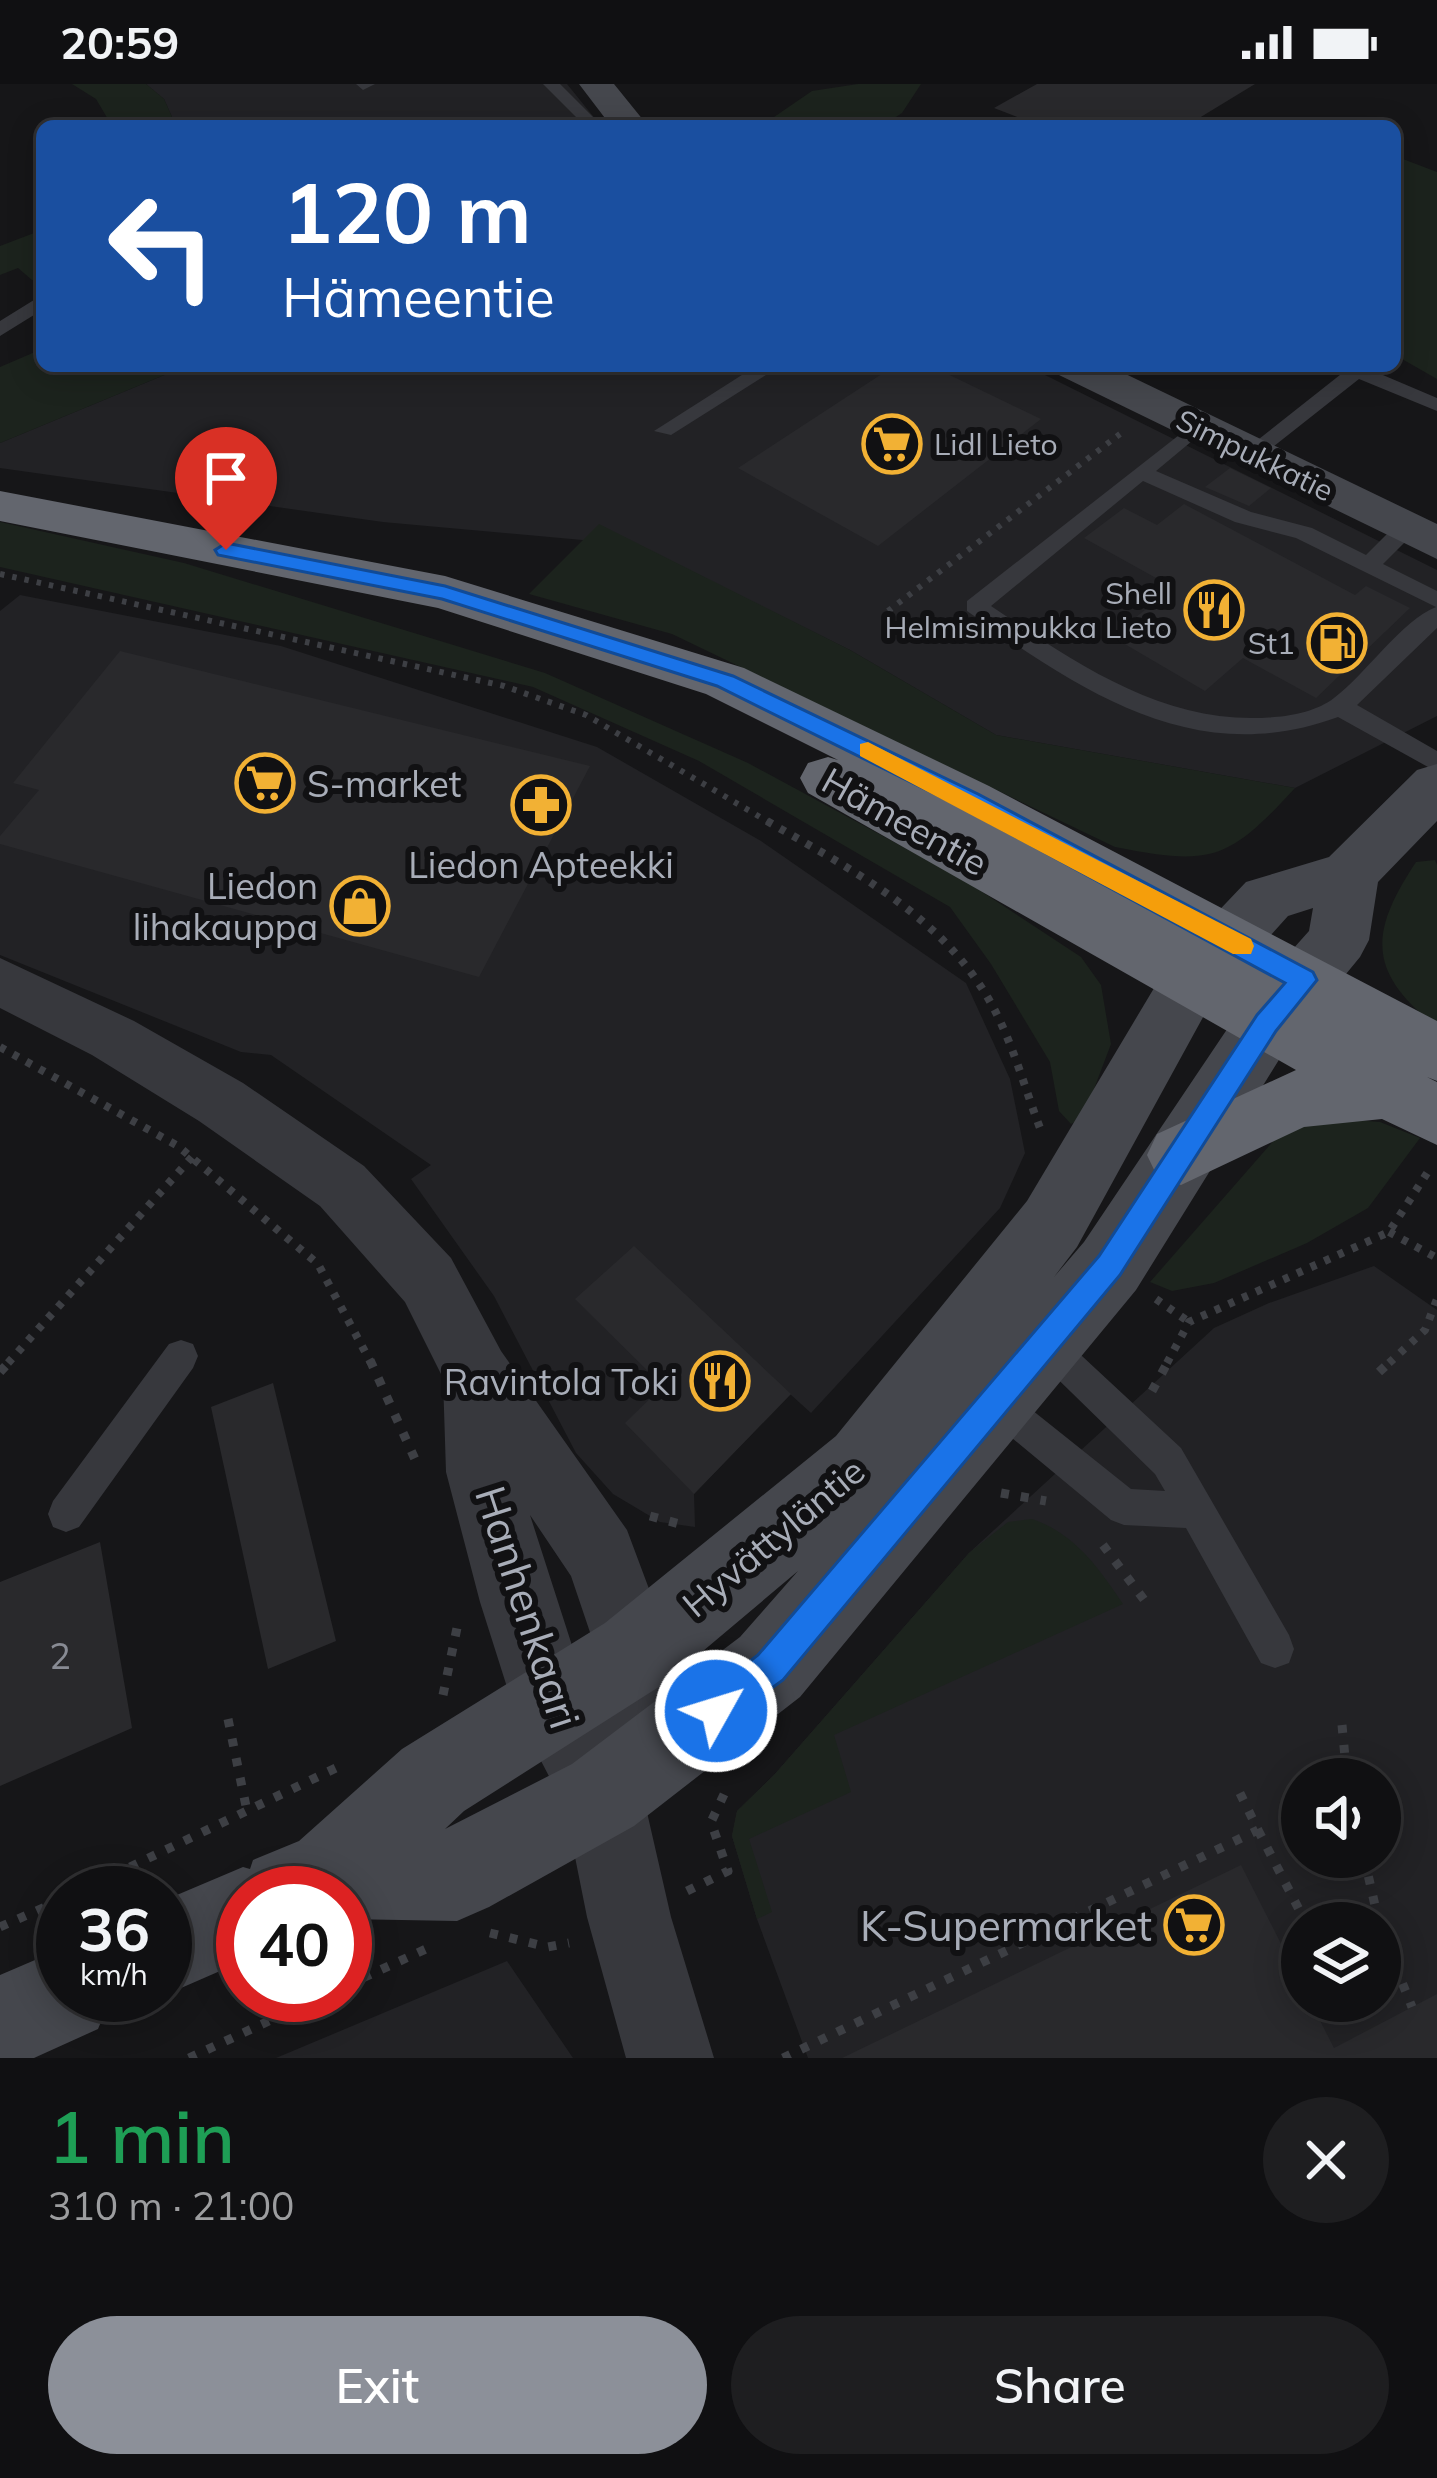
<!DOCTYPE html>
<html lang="en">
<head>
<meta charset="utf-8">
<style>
  body { margin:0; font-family:Mulish,sans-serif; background:#1e1e20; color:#f1f3f6; height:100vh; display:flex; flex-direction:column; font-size:45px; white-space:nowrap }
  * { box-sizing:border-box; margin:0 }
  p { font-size:39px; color:#9c9d9f }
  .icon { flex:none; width:66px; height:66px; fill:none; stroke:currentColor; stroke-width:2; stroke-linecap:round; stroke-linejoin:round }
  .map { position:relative; height:1974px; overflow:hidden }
  .side { display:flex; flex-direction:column; background:#101012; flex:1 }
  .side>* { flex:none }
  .top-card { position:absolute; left:36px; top:36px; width:1365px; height:252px; border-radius:18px; box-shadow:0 6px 30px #0003,0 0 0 3px #303032; background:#1a4fa0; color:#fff; overflow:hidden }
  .fabs { position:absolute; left:1281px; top:1674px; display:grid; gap:24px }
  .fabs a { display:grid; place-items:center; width:120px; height:120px; border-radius:50%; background:#101012; box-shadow:0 6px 30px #0003,0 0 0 3px #303032; font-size:60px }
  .speed { position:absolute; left:36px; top:1782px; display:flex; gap:24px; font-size:60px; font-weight:700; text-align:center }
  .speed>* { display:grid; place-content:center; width:156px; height:156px; border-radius:50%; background:#101012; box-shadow:0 6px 30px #0003,0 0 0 3px #303032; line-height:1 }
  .speed small { font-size:30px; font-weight:400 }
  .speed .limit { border:18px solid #d22; background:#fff; color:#111 }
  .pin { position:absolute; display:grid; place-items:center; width:102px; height:102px; color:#fff; margin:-123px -51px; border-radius:50% 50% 50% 0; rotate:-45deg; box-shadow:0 0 12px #0007 }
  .pin .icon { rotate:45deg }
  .me { position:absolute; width:132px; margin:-66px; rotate:51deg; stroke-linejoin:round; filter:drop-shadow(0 0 9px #0008) }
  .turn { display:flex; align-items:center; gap:42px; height:252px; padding:0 48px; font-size:54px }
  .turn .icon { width:156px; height:156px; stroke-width:2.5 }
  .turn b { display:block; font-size:84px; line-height:102px }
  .round { display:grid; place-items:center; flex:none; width:126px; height:126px; border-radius:63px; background:#1e1e20 }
  .head { display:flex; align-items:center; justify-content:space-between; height:204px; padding:0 48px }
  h1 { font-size:72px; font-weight:600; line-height:90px; color:#1e9e55 }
  .primary-button { display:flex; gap:24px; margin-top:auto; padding:24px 48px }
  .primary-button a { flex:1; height:138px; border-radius:72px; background:#8c9099; color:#fff; font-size:48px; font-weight:600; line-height:138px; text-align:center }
  .primary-button a+a { background:#1e1e20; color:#f1f3f6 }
  .status { display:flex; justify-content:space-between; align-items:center; height:84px; padding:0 60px; background:#101012; direction:ltr }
  .status svg { height:33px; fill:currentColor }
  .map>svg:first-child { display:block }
  .built { fill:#222225; fill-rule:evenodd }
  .green { fill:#1c231d }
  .building { fill:#29292c }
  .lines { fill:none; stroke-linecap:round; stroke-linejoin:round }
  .path-far3 { stroke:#3d3f44; stroke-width:4.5; stroke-dasharray:3 6; stroke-linecap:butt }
  .path-far2 { stroke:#3d3f44; stroke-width:6; stroke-dasharray:4.5 8; stroke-linecap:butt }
  .path-far1 { stroke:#3d3f44; stroke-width:8; stroke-dasharray:6 9; stroke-linecap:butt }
  .path { stroke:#3d3f44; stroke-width:9; stroke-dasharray:8 12; stroke-linecap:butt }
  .lane { fill:#37383d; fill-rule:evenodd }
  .street { fill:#37383d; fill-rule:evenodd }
  .secondary { fill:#45474d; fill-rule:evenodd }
  .highway { fill:#63666e; fill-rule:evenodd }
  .route { fill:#1a73e8; stroke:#114b97; stroke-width:3 }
  .slow { fill:#f59e0b }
  .labels { text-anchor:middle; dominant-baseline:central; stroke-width:12; stroke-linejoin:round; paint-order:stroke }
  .far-poi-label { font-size:30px; fill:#a8adb8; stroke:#111113; text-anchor:end }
  .far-street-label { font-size:30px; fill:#a8adb8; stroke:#111113 }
  .poi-label { font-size:36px; fill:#a8adb8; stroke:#111113; text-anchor:end }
  .street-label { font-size:36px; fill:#a8adb8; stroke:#111113 }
  .near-number-label { font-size:36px; fill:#888b94 }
  .near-street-label { font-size:42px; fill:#a8adb8; stroke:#111113 }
  .near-poi-label { font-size:42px; fill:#a8adb8; stroke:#111113; text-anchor:end }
</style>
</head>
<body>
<div class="status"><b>20:59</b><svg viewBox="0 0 49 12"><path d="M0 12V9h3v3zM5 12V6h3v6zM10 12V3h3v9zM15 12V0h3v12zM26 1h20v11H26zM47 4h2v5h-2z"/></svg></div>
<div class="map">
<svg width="1437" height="1974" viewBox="0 0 1437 1974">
  <rect width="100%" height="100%" fill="#161618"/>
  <path class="built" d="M146 0H567L601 42H176L164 15Z
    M186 282H1027L1437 486V632L1295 704 996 651 850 566 638 461 383 438 0 384V359Z
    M20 511 281 562 597 663 761 757 966 899 1010 995 1025 1069 1000 1124 811 1329 790 1310 694 1410 695 1443 660 1438 613 1410 576 1369 494 1212 411 1095 431 1081 271 971 241 968 0 871V527Z
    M1374 1182 1437 1226V1974H808L757 1835 732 1752 737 1727 774 1691 969 1469 1214 1244 1269 1219ZM1302 1695H1380V1773H1302ZM1302 1839H1380V1917H1302Z
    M507 1877 573 1974H276Z"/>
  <path class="green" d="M72 0H146L164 15 176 42H112L96 15Z
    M858 0H921L902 29 882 42H761L812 7Z
    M1395 72 1437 88V295L1395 271Z
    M42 146V195L32 196 18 184 0 191V162Z
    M42 265V282H186L0 359V283Z
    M0 438 184 479 545 589 748 679 964 796 1081 873 1101 901 1111 960 1083 1034 1071 1040 1059 1027 1050 978 991 880 950 823 699 677 533 603 0 483Z
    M599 440 850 566 996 651 1295 704C1228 777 1212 782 1115 763L672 550 529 510Z
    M1435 776 1437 781V943C1367 888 1369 849 1416 778Z
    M1329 1034 1380 1038 1420 1054 1368 1124 1307 1159 1214 1199 1172 1207 1150 1198 1283 1046Z
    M1032 1435C1074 1449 1099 1484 1123 1520L834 1651 851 1708 749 1755 772 1828 757 1835 732 1752 737 1727 774 1691 969 1469 1008 1438Z"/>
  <path class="building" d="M1037 0H1255L1186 42H1041L994 24Z
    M894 282H931L1041 335 878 462 738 384Z
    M1230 384 1271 404 1249 422 1205 403Z
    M1184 420 1355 511 1366 502 1410 524 1316 614 1243 574 1205 607 1111 552 1174 504 1084 454 1124 424 1157 441Z
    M120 567 590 682 479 893 0 760V752L39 706 13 699Z
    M634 1162 791 1310 694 1410 625 1339 663 1302 575 1215Z
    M273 1299 336 1557 268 1585 211 1323Z
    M100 1458 132 1644 0 1702V1498Z
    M1241 1781 1302 1901V1917H1310L1334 1964 1437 1910V1974H842Z"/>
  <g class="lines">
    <path class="path-far3" d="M378 282H383"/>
    <path class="path-far2" d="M0 490 504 602 586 631 772 740
      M888 527 1120 350"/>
    <path class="path-far1" d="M767 737C852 786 945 833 993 923 1013 960 1025 1005 1040 1044
      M0 963 178 1062 318 1180 371 1279
      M1389 1148 1437 1174
      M1156 1215 1189 1238
      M8 1279 192 1073
      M1167 1279 1189 1238 1389 1148 1431 1083
      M1389 1279 1425 1246 1437 1215"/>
    <path class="path" d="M370 1276 419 1384
      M0 1288 11 1276
      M1379 1288 1392 1276
      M1152 1307 1169 1276
      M1001 1409 1046 1417
      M650 1432 687 1442
      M1103 1461 1145 1517
      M443 1611 457 1544
      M228 1635 247 1727
      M1342 1641 1347 1695
      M1258 1746 1306 1839
      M1364 1773 1379 1839
      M687 1807 728 1787 711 1738 727 1704
      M76 1809 340 1682
      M0 1843 63 1815
      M1380 1844 1412 1923
      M490 1849 548 1863 569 1859
      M345 1902 426 1865
      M189 1974 325 1911
      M783 1974 1258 1746 1235 1699"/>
    <path class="lane" d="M356 0H375L363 6Z
      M543 0H560L602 42H585Z
      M42 211V226L0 252V237Z
      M756 282H780L671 351 654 347Z
      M1350 283H1364L1437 314V327L1359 295 1259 374H1245V366Z
      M1197 337 1207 343 1204 347 1156 387 1251 428 1312 444 1366 471 1397 440H1413V450L1383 480 1437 507V544L1357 621 1437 667V688L1338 633C1194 686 1082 607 967 527V517ZM1143 397 1235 438 1296 454 1436 523C1402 536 1365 591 1334 614 1319 626 1293 632 1274 633 1167 643 1075 579 991 522Z
      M1042 1241 1054 1246 1181 1364 1289 1551 1294 1565 1289 1579 1275 1584 1261 1579 1186 1444 1124 1441 1111 1436 983 1330 978 1318 983 1306 995 1301 1007 1306 1131 1405 1165 1407 1155 1390 1030 1268 1025 1257 1030 1246Z
      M181 1256 193 1260 198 1272 193 1284 79 1443 66 1448 53 1443 48 1430 53 1417 169 1260Z"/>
    <path class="street" d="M0 874 134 937 243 999 364 1082 451 1174 501 1267 627 1446 673 1569 643 1711 671 1833 714 1974H626L587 1833 565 1723 514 1625 480 1518 446 1388 443 1294 405 1218 320 1122 199 1037 92 971 0 924ZM530 1431 571 1492 597 1569 587 1608Z"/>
    <path class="secondary" d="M579 0H614L648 42H611Z
      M1052 282H1109L1437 440V475L1059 291Z
      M1437 680V737L1378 798 1369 856 1360 873 1290 958 1136 1206 800 1613 634 1742 489 1823 457 1837 345 1835V1809H243V1877L165 1911V1816L243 1783 250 1785 253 1776 299 1757 402 1665 605 1539 836 1352 1027 1117 1169 879 1246 798 1329 773 1417 686ZM1313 824 1309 847 1244 920 1084 1158 1054 1193 1077 1163 1213 915 1288 832ZM798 1487 740 1553 572 1680 445 1745 464 1727 665 1599Z
      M63 1864V1911H112L98 1945 34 1974H0V1891Z"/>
    <path class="highway" d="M0 407 445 492 744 584 989 702 1437 937V997L1427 993 1437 998V1061L1382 1035 1304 1043 1181 1101 1157 1092 1147 1071 1157 1050 1296 986 808 709 800 694 808 679 828 673 838 676 706 610 438 524 0 437Z"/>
  </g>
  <path class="route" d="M226 459 445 502 733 592 978 710 1313 888 1317 896 1276 947 1120 1191 783 1596 716 1644 703 1639 698 1627 703 1614 758 1571 1099 1172 1257 931 1285 899 961 723 717 602 442 515 218 471 215 466Z"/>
  <path class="slow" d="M868 658 1251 855 1254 862 1251 870H1233L860 672V660Z"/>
  <defs>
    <symbol id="supermarket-ring" viewBox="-11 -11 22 22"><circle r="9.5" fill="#111113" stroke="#f2b134" stroke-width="1.5"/><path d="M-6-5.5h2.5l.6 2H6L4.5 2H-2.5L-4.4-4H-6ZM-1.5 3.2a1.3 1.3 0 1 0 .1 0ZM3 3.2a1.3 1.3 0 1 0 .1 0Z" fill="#f2b134"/></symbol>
    <symbol id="restaurant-ring" viewBox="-11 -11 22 22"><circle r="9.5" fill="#111113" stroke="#f2b134" stroke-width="1.5"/><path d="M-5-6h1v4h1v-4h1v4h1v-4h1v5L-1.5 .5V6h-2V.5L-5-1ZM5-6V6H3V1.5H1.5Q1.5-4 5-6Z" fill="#f2b134"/></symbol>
    <symbol id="fuel-ring" viewBox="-11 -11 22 22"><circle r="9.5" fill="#111113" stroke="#f2b134" stroke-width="1.5"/><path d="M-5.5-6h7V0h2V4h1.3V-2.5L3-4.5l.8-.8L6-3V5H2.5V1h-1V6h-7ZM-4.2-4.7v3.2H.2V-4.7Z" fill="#f2b134"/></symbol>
    <symbol id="pharmacy-ring" viewBox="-11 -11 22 22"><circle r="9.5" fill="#111113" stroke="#f2b134" stroke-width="1.5"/><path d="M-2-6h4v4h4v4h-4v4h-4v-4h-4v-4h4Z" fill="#f2b134"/></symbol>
    <symbol id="shop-ring" viewBox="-11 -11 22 22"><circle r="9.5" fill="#111113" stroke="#f2b134" stroke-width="1.5"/><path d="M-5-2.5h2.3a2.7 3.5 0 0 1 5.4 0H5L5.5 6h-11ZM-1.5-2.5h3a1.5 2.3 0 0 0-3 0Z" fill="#f2b134"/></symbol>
  </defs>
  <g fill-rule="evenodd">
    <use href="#supermarket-ring" x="859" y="327" width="66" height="66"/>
    <use href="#restaurant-ring" x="1181" y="493" width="66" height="66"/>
    <use href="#fuel-ring" x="1304" y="526" width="66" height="66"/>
    <use href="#supermarket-ring" x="232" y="666" width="66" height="66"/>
    <use href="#pharmacy-ring" x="508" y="688" width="66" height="66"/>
    <use href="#shop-ring" x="327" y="789" width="66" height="66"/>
    <use href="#restaurant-ring" x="687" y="1264" width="66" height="66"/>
    <use href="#supermarket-ring" x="1161" y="1808" width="66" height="66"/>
  </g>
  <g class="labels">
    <g class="far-poi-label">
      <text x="934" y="360" text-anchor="start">Lidl Lieto</text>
      <text x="1172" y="509">Shell<tspan x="1172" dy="34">Helmisimpukka Lieto</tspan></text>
      <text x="1295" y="559">St1</text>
    </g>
    <g class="far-street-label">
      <text transform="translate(1255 371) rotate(26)">Simpukkatie</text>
    </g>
    <g class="poi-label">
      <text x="307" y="699" text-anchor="start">S-market</text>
      <text x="541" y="780" text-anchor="middle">Liedon Apteekki</text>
      <text x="318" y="801">Liedon<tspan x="318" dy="41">lihakauppa</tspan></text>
      <text x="678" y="1297">Ravintola Toki</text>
    </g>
    <g class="street-label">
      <text transform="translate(905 737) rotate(29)">Hämeentie</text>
      <text transform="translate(773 1453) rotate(-40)">Hyvättyläntie</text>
    </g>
    <g class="near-number-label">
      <text x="60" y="1571">2</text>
    </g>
    <g class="near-street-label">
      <text transform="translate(528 1523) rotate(72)">Hanhenkaari</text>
    </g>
    <g class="near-poi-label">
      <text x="1152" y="1841">K-Supermarket</text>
    </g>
  </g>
</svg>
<div class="fabs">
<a><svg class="icon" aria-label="sound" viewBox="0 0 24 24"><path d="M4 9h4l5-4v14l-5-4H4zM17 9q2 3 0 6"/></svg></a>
<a><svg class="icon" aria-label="layers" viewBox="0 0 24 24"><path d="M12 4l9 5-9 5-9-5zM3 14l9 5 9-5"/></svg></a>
</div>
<div class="speed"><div>36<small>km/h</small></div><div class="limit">40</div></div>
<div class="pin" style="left:226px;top:466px;background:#d93025"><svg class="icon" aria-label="arrive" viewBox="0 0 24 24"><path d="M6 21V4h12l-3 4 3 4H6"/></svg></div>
<svg class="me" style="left:716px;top:1627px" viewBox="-20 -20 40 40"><circle r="17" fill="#1a73e8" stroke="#fff" stroke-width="3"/><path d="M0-11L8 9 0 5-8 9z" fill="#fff"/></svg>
<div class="top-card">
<div class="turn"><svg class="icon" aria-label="left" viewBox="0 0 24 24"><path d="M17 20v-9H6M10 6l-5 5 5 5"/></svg><div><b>120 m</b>Hämeentie</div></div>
</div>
</div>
<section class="side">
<div class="head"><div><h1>1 min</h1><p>310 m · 21:00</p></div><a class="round"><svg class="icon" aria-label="close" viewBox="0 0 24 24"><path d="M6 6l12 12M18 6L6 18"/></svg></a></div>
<div class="primary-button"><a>Exit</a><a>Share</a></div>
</section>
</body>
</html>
